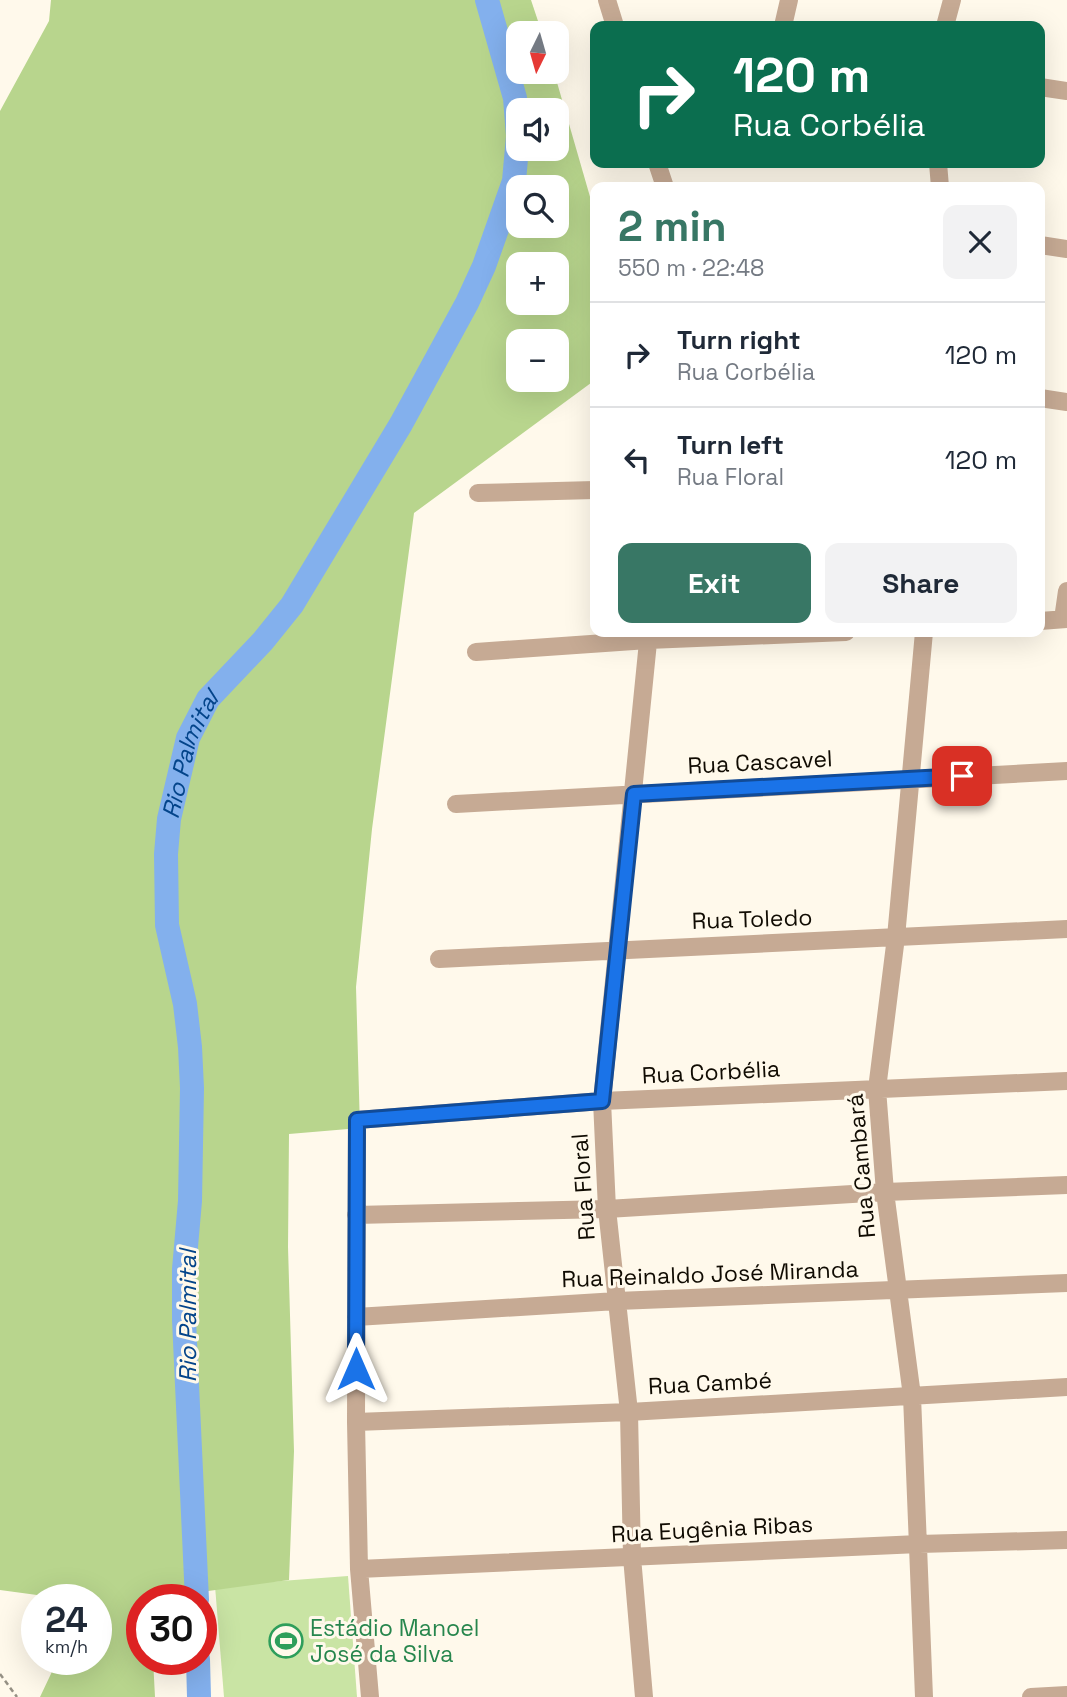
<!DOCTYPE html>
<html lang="en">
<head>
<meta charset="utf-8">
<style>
  body { margin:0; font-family:"Space Grotesk",sans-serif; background:#f2f2f3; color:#1f2937; height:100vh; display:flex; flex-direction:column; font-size:26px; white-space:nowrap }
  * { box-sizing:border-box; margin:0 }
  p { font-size:23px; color:#747a83 }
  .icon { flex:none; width:38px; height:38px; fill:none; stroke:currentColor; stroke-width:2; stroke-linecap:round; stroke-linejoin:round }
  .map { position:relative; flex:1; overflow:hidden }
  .sheet { position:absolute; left:590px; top:182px; width:455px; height:455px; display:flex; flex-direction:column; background:#fff; border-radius:14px; box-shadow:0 7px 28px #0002 }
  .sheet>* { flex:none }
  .top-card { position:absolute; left:590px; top:21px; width:455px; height:147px; border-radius:14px; box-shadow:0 7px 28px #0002; background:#0b6e4f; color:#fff; overflow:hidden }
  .needle { width:46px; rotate:185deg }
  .buttons { position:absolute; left:506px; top:21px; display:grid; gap:14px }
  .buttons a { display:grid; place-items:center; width:63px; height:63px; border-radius:14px; background:#fff; box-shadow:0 7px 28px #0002; font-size:35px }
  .speed { position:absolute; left:21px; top:1584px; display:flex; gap:14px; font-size:35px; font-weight:700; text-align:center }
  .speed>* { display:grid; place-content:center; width:91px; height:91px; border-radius:50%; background:#fff; box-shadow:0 7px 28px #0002; line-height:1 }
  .speed small { font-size:18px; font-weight:400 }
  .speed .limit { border:10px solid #d22; background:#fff; color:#111 }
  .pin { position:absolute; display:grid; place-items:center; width:60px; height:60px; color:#fff; margin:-30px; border-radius:14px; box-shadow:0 4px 10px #0006 }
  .me { position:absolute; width:77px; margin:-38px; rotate:0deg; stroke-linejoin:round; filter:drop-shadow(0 0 5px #0008) }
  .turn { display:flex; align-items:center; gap:24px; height:147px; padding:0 28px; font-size:32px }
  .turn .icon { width:91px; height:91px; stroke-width:2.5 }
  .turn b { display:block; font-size:49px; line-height:60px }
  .round { display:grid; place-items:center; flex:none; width:74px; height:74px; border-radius:14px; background:#f2f2f3 }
  .head { display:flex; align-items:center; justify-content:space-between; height:119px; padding:0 28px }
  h1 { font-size:42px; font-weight:600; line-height:52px; color:#387765 }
  .button { display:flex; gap:14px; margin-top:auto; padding:14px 28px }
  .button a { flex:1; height:80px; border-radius:14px; background:#387765; color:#fff; font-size:28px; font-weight:600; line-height:80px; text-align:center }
  .button a+a { background:#f2f2f3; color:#1f2937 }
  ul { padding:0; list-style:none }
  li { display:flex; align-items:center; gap:21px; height:105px; padding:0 28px; border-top:2px solid #e0e1e3 }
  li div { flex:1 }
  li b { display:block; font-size:26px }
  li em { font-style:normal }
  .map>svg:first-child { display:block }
  .green { fill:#c9e4a4 }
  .forest { fill:#b8d58d; fill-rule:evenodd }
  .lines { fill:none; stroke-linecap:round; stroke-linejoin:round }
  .river { stroke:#83b0ed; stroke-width:24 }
  .path { stroke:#959084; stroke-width:2.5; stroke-dasharray:5 3.5; stroke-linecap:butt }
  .minor { stroke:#c6aa94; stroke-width:18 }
  .route-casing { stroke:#114b97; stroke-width:18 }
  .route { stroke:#1a73e8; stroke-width:12 }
  .labels { text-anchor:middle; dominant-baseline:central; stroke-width:6; stroke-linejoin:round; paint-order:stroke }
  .street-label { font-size:23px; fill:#100b02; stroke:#fff9eb }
  .leisure-label { font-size:23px; fill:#27864d; stroke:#fff9eb; text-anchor:start }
  .water-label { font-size:24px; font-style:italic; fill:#03448a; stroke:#fff9eb }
</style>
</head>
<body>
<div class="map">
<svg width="1067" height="1697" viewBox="0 0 1067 1697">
  <rect width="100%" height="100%" fill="#fff9eb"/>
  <path class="green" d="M348 1576 357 1697H224L215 1586Z"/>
  <path class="forest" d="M51 0H531L542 33H518V72H554L595 214V380L414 513 372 829 356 987 360 1128 289 1134 288 1247 294 1451 289 1580 142 1600V1659H153L155 1697H40L58 1659H96V1600L39 1599 37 1595 0 1590V111L49 21ZM518 110H556V149H518ZM518 187H556V226H518ZM518 264H556V303H518ZM518 341H556V380H518Z"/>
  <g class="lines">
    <g class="river">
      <path id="s1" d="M197 1600 184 1320V1269L190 1201 192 1088 190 1047 185 1004 167 925 166 854 169 819 188 738 208 699 263 641 292 605 401 424 467 303 484 266 514 181 518 136 515 98 487 0"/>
      <path d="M198 1659 199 1697"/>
    </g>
    <path class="path" d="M0 1674 17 1697"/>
    <path class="minor" d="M607 0 615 26
      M783 26 789 0
      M945 26 952 0
      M1040 87 1067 91
      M657 163 665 187
      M938 163 940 187
      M1040 245 1067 249
      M1040 398 1067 402
      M478 493 595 490
      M1063 619 1067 591
      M1040 621 1067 619
      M476 652 648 640 846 632
      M456 804 1067 771
      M439 959 1067 929
      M356 1215 607 1209 885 1192 1067 1185
      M356 1317 617 1301 1067 1283
      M356 1422 629 1412 1067 1387
      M359 1569 919 1544 1067 1540
      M370 1697 359 1569 356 1422 357 1120 602 1101 1067 1081
      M644 1697 632 1557 629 1412 607 1209 602 1101 649 632
      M924 1697 912 1396 885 1192 877 1089 896 937 924 632
      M1031 1697 1067 1695"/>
  </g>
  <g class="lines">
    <defs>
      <path id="route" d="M356 1369 357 1120 602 1101 634 794 962 776"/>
    </defs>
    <use href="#route" class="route-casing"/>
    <use href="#route" class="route"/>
  </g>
  <defs>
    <symbol id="stadium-ring" viewBox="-11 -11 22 22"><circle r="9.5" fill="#fff9eb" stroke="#2e9e5b" stroke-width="1.5"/><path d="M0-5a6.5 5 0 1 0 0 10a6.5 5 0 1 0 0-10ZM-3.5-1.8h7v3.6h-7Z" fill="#2e9e5b"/></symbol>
  </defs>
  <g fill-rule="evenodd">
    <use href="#stadium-ring" x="267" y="1622" width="38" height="38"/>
  </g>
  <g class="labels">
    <g class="street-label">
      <text transform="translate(760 762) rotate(-3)">Rua Cascavel</text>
      <text transform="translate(752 919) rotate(-2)">Rua Toledo</text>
      <text transform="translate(711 1072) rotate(-3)">Rua Corbélia</text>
      <text transform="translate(861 1166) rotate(-95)">Rua Cambará</text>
      <text transform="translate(583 1187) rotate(-94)">Rua Floral</text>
      <text transform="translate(710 1274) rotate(-2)">Rua Reinaldo José Miranda</text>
      <text transform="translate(710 1383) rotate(-3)">Rua Cambé</text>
      <text transform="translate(712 1529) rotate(-3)">Rua Eugênia Ribas</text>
    </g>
    <g class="leisure-label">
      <text x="310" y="1628">Estádio Manoel<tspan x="310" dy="26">José da Silva</tspan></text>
    </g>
    <g class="water-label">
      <text stroke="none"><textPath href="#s1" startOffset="852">Rio Palmital</textPath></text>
      <text transform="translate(187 1316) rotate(-90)">Rio Palmital</text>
    </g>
  </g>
</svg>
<div class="buttons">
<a><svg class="needle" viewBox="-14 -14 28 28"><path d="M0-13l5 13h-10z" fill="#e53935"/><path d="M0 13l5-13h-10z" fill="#747a83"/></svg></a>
<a><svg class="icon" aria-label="sound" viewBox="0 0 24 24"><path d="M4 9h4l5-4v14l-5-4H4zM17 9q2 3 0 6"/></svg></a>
<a><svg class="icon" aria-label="search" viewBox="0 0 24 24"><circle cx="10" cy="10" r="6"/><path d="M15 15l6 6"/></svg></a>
<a>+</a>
<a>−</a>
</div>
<div class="speed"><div>24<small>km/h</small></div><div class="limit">30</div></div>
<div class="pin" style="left:962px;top:776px;background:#d93025"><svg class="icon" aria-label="arrive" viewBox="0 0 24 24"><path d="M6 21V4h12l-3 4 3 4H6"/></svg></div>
<svg class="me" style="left:356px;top:1369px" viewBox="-20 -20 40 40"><path d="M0-17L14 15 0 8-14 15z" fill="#1a73e8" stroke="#fff" stroke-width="4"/></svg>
<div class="top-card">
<div class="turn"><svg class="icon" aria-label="right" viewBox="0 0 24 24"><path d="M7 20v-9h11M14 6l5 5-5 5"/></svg><div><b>120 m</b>Rua Corbélia</div></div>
</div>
<section class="sheet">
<div class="head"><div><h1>2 min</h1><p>550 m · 22:48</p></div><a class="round"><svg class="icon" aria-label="close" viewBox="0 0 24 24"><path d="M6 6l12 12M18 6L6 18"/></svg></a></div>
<ul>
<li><svg class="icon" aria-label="right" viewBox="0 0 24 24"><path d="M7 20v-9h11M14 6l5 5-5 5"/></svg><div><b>Turn right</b><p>Rua Corbélia</p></div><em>120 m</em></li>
<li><svg class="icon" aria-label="left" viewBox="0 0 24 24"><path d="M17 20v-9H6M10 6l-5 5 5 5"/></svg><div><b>Turn left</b><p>Rua Floral</p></div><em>120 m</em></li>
</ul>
<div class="button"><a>Exit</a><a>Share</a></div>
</section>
</div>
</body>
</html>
